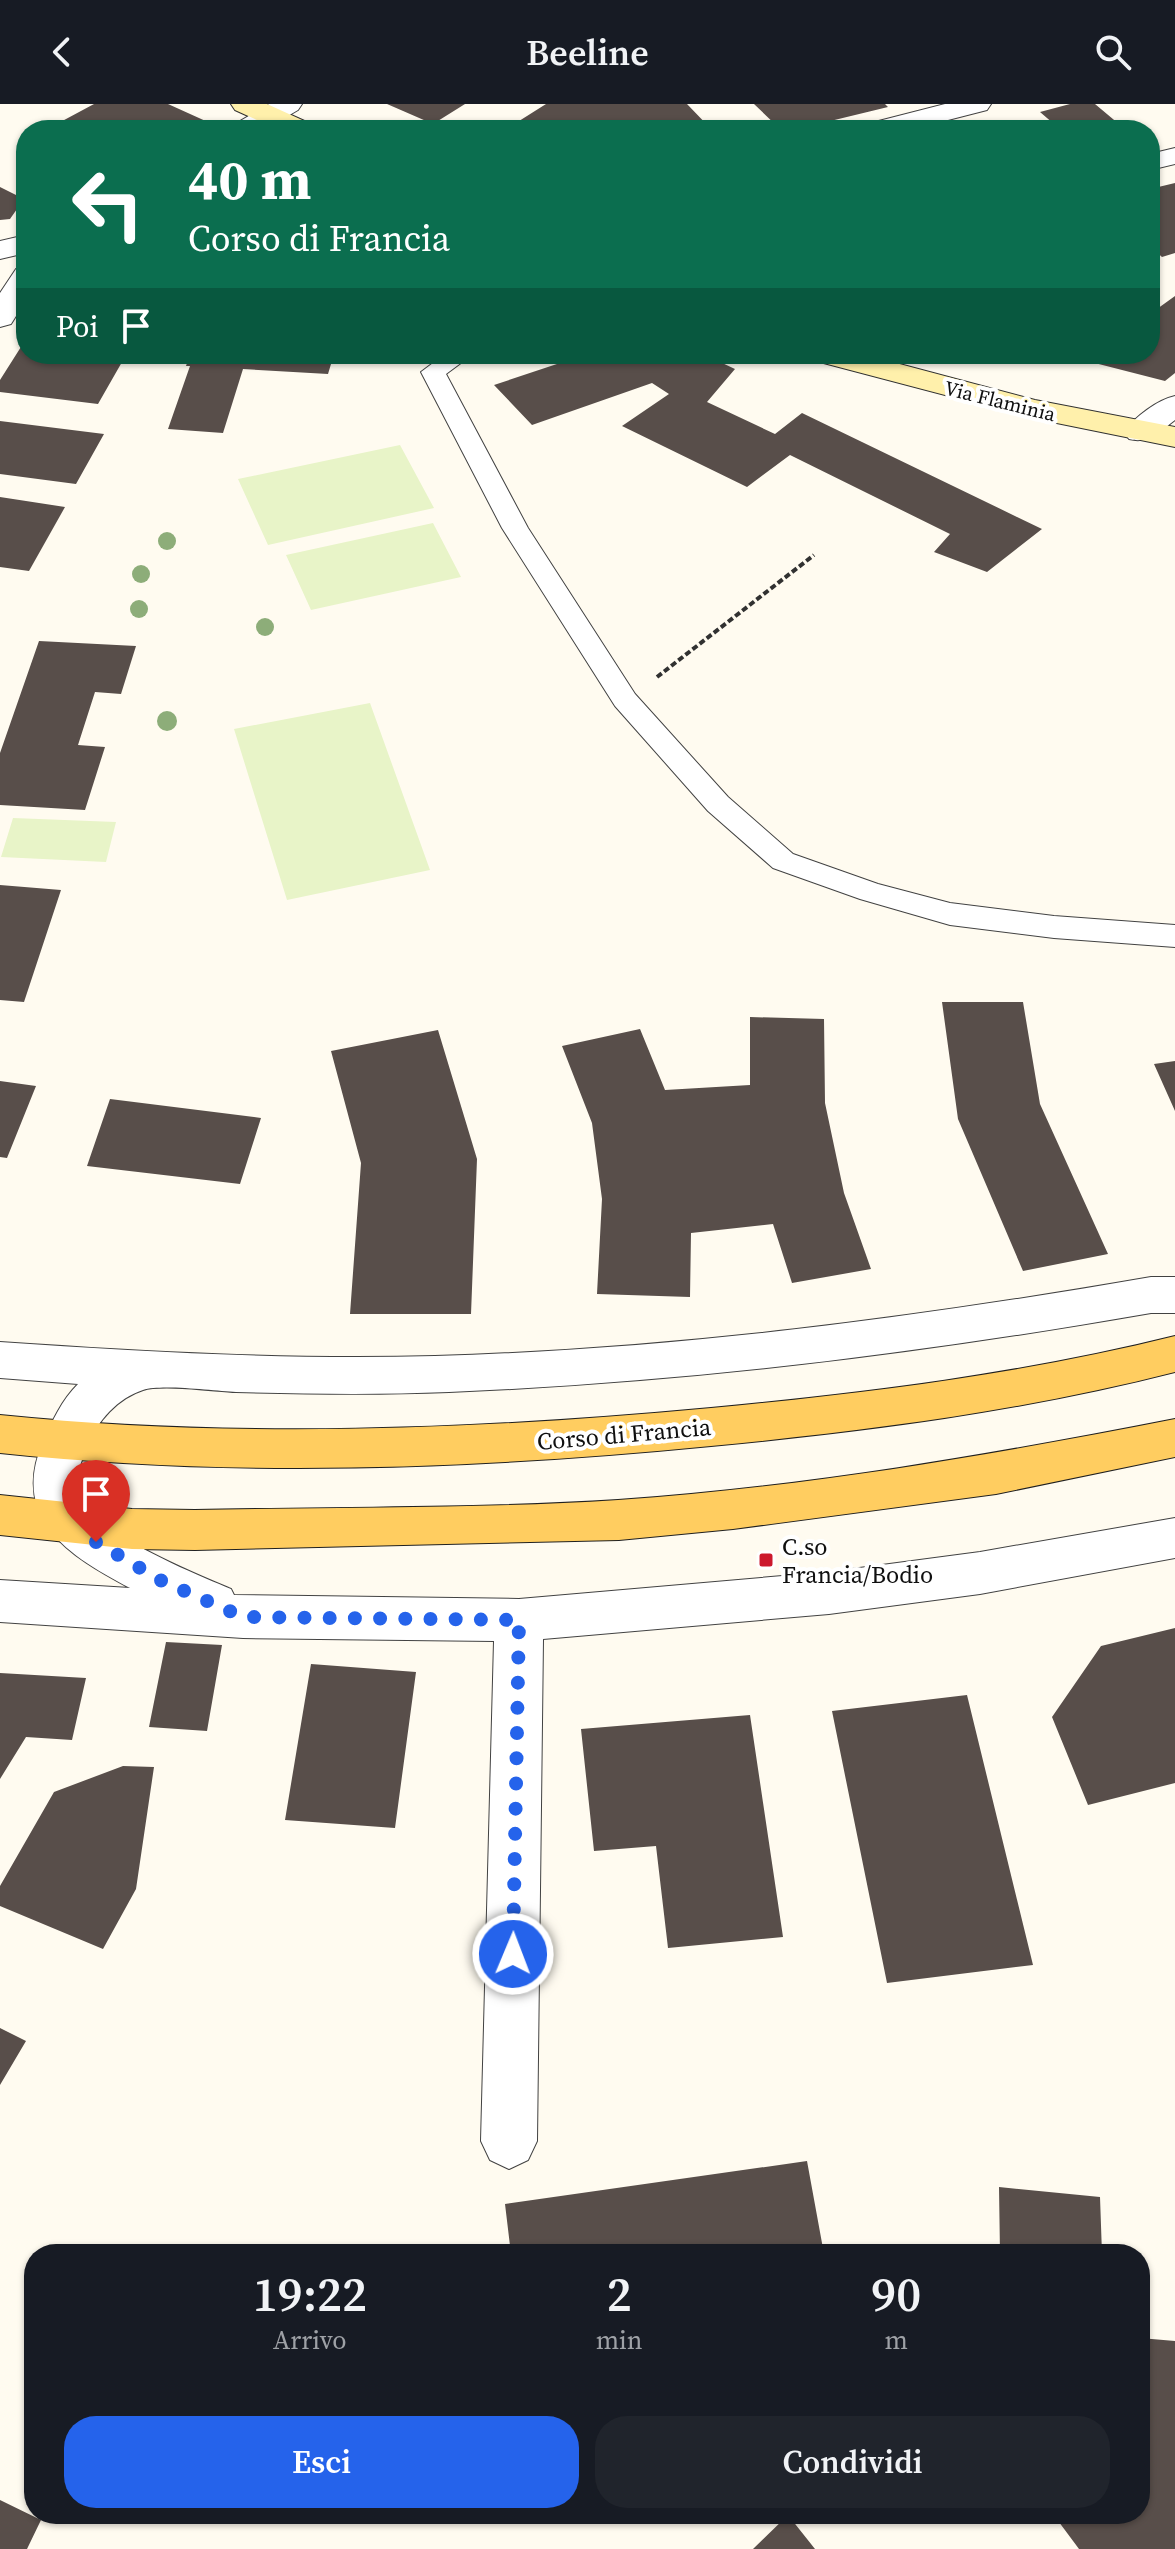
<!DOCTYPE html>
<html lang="it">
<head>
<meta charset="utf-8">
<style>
  body { margin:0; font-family:"Source Serif 4",serif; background:#20242c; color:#f1f3f6; height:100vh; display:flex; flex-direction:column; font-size:30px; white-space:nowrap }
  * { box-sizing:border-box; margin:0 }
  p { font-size:26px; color:#9ea1a6 }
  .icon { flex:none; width:44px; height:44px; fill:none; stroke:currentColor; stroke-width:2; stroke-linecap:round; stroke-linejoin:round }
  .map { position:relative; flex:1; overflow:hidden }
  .drawer { position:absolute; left:24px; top:2140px; width:1126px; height:280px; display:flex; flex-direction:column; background:#171b24; border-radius:32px; box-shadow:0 2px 6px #0004 }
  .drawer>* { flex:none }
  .hud { position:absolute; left:16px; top:16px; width:1144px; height:244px; border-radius:32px; box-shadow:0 2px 6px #0004; background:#0b6e4f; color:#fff; overflow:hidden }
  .pin { position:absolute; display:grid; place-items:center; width:68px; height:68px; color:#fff; margin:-82px -34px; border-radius:50% 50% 50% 0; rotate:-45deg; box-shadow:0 0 8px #0007 }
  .pin .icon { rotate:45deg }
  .me { position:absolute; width:88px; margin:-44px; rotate:1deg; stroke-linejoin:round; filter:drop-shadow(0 0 6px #0008) }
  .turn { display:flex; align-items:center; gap:28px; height:168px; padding:0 40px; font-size:36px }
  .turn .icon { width:104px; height:104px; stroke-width:2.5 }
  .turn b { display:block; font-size:56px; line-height:68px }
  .then { display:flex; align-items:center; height:76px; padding:0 40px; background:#0003; gap:16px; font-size:30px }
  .eta { display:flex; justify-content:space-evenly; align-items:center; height:136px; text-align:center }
  .eta b { font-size:48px; font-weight:600; line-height:56px }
  .cta { display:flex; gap:16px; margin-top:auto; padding:16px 40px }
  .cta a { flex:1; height:92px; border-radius:32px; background:#2563eb; color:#fff; font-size:32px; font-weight:600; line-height:92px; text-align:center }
  .cta a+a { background:#20242c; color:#f1f3f6 }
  header { display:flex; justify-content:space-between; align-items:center; height:104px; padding:0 40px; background:#171b24; font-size:36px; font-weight:600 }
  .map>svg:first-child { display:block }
  .pitch { fill:#e8f4c8 }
  .building { fill:#584e4a }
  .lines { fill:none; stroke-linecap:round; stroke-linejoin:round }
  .lane-casing { stroke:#424242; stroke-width:2 }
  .street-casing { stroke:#424242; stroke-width:2 }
  .secondary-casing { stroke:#313131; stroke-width:2 }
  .primary-casing { stroke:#202020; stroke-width:2 }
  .path { stroke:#313131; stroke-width:4; stroke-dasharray:6 3; stroke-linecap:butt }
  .lane { fill:#fff; fill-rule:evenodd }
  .street { fill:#fff; fill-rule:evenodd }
  .secondary { fill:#fff0ab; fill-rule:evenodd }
  .primary { fill:#ffcd60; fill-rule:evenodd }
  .tree { fill:#8dad79 }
  .route { stroke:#2563eb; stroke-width:14; stroke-dasharray:0 25.2 }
  .poi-dot { fill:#cc192d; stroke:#fff; stroke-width:3 }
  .labels { text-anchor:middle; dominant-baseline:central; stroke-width:8; stroke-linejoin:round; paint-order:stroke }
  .far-street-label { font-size:20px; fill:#0f0f0f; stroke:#fff }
  .street-label { font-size:24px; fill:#0f0f0f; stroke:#fff }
  .poi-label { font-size:24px; fill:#0f0f0f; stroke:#fff; text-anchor:start }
</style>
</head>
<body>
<header><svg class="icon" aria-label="back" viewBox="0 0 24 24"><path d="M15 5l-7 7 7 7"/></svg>Beeline<svg class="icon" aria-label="search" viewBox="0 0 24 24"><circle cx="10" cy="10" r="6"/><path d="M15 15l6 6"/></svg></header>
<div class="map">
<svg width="1175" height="2445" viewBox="0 0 1175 2445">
  <rect width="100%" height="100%" fill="#fffbf0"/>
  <path class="pitch" d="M400 341 434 404 268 441 238 375Z
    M433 419 461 473 311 506 286 451Z
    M370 599 430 766 287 796 234 625Z
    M13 714 116 718 106 758 1 753Z"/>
  <path class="building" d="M94 0H168L210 19 199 26H61L53 22Z
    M387 0H465L433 20Z
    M546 0H687L712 26H505Z
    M754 0H885L888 3 818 20 814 17 780 25Z
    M1070 0H1095L1126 26H1061L1040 8Z
    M1175 79V149L1162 153 1150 142V85Z
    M0 83 24 95 10 115 0 116Z
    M1175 192V269L1165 277 1083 256 1092 250H1150V210Z
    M26 235V250L126 251 98 300 0 288V276Z
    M190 250H334L328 270 243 265 223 329 168 325 190 262H186Z
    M587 250H703L735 265 707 298 775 330 802 309 1042 425 987 468 934 448 950 430 790 351 747 383 622 322 669 290 652 279 532 321 494 281Z
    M0 317 104 330 76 380 0 370Z
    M0 393 65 403 29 467 0 463Z
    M39 537 136 542 121 590 95 588 78 641 105 643 85 706 0 701V649Z
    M0 781 61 786 24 898 0 896Z
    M942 898H1023L1040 1000 1108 1150 1023 1167 958 1015Z
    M750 913 824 915 825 999 844 1089 871 1165 792 1179 773 1120 691 1129 690 1193 597 1190 602 1095 592 1019 562 942 640 925 665 986 750 981Z
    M438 926 477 1055 471 1210H350L361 1059 331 947Z
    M1175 957V1007L1154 960Z
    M0 977 36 982 7 1054 0 1053Z
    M110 995 261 1014 240 1080 87 1062Z
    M1175 1524V1679L1088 1701 1052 1613 1101 1542Z
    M166 1538 222 1541 207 1627 149 1623Z
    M311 1560 416 1568 395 1724 285 1716Z
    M0 1569 86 1574 72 1636 26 1633 0 1675Z
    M967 1591 1033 1861 887 1879 832 1607Z
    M750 1611 783 1833 668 1844 656 1742 594 1747 581 1625Z
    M123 1662 154 1663 136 1785 103 1845 0 1802V1782L54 1688Z
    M0 1924 26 1937 0 1981Z
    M807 2057 824 2150H511L505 2100Z
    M999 2083 1100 2093 1102 2150H1000Z
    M1140 2234 1175 2237V2445H1079L1053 2410H1140Z
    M0 2396 41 2416 27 2445H0Z
    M788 2411 815 2445H753Z"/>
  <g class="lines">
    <defs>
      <path id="lane" d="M445 250H473L446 270 528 424 635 590 728 693 793 750 878 780 950 799 1054 812 1175 821V843L1054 834 950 821 860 795 773 764 708 707 615 602 502 424 421 268Z"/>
      <path id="street" d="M269 0H302L298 6 264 26H231L235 20Z
        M945 0H991L987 6 909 26H863L867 20Z
        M1175 44V60L1150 66V50Z
        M26 131V149L0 155V137Z
        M26 162V196L11 220 0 223V189L16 165Z
        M1175 292V316C1159 328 1149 340 1129 335L1124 328C1135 313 1157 296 1175 292Z
        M1151 1173H1175V1209H1151C915 1250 689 1278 449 1288 379 1291 307 1290 236 1288 214 1287 162 1280 143 1286 118 1294 97 1317 88 1341 82 1355 73 1376 79 1392 94 1429 195 1470 231 1485L234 1491 519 1495 829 1468 980 1448 1175 1414V1454L980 1490 829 1510 543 1535 537 2037 528 2056 509 2065 490 2056 481 2037 494 1537 243 1534 0 1518V1476L130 1484C69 1452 10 1415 43 1338 52 1317 62 1296 78 1280L0 1274V1238C145 1248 290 1256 435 1252 676 1245 914 1214 1151 1173Z"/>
      <path id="secondary" d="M231 0H267L311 20 315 26H279L235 6Z
        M812 250H862L1035 296 1175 323V343L1032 314 816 257Z"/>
      <path id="primary" d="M1175 1232V1268C1023 1307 867 1327 711 1342 476 1365 235 1374 0 1349V1311C235 1335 475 1326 711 1304 867 1289 1023 1270 1175 1232Z
        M1175 1315V1353L996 1390 733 1425 619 1436 195 1446 132 1445 0 1431V1391L132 1405 195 1406C336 1403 478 1405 618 1396 805 1383 992 1351 1175 1315Z"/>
    </defs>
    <use href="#lane" class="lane-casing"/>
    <use href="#street" class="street-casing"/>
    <use href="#secondary" class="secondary-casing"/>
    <use href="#primary" class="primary-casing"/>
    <path class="path" d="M657 573 814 451"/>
    <use href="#lane" class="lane"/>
    <use href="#street" class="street"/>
    <use href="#secondary" class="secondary"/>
    <use href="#primary" class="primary"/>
  </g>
  <g class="tree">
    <circle cx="167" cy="437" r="9"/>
    <circle cx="141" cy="470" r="9"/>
    <circle cx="139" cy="505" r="9"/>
    <circle cx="265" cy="523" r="9"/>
    <circle cx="167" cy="617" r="10"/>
  </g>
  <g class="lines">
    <path class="route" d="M96 1438 162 1477 243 1513 519 1516 513 1850"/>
  </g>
  <rect class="poi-dot" x="758" y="1448" width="16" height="16" rx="4"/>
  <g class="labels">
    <g class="far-street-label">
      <text transform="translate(1000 297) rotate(14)">Via Flaminia</text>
    </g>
    <g class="street-label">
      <text transform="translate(624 1330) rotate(-5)">Corso di Francia</text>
    </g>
    <g class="poi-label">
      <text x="782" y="1442">C.so<tspan x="782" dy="28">Francia/Bodio</tspan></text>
    </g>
  </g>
</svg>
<div class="pin" style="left:96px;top:1438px;background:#d93025"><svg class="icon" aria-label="arrive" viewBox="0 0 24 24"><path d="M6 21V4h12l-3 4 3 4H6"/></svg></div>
<svg class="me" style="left:513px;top:1850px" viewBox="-20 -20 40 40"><circle r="17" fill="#2563eb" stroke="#fff" stroke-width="3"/><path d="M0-11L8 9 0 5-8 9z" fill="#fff"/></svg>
<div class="hud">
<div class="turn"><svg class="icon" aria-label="left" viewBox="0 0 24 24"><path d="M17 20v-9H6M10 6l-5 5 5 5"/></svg><div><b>40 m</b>Corso di Francia</div></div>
<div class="then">Poi<svg class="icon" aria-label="arrive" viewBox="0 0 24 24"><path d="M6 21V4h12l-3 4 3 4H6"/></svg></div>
</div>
<section class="drawer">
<div class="eta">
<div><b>19:22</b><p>Arrivo</p></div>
<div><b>2</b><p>min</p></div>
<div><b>90</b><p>m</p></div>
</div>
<div class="cta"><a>Esci</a><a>Condividi</a></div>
</section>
</div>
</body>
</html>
